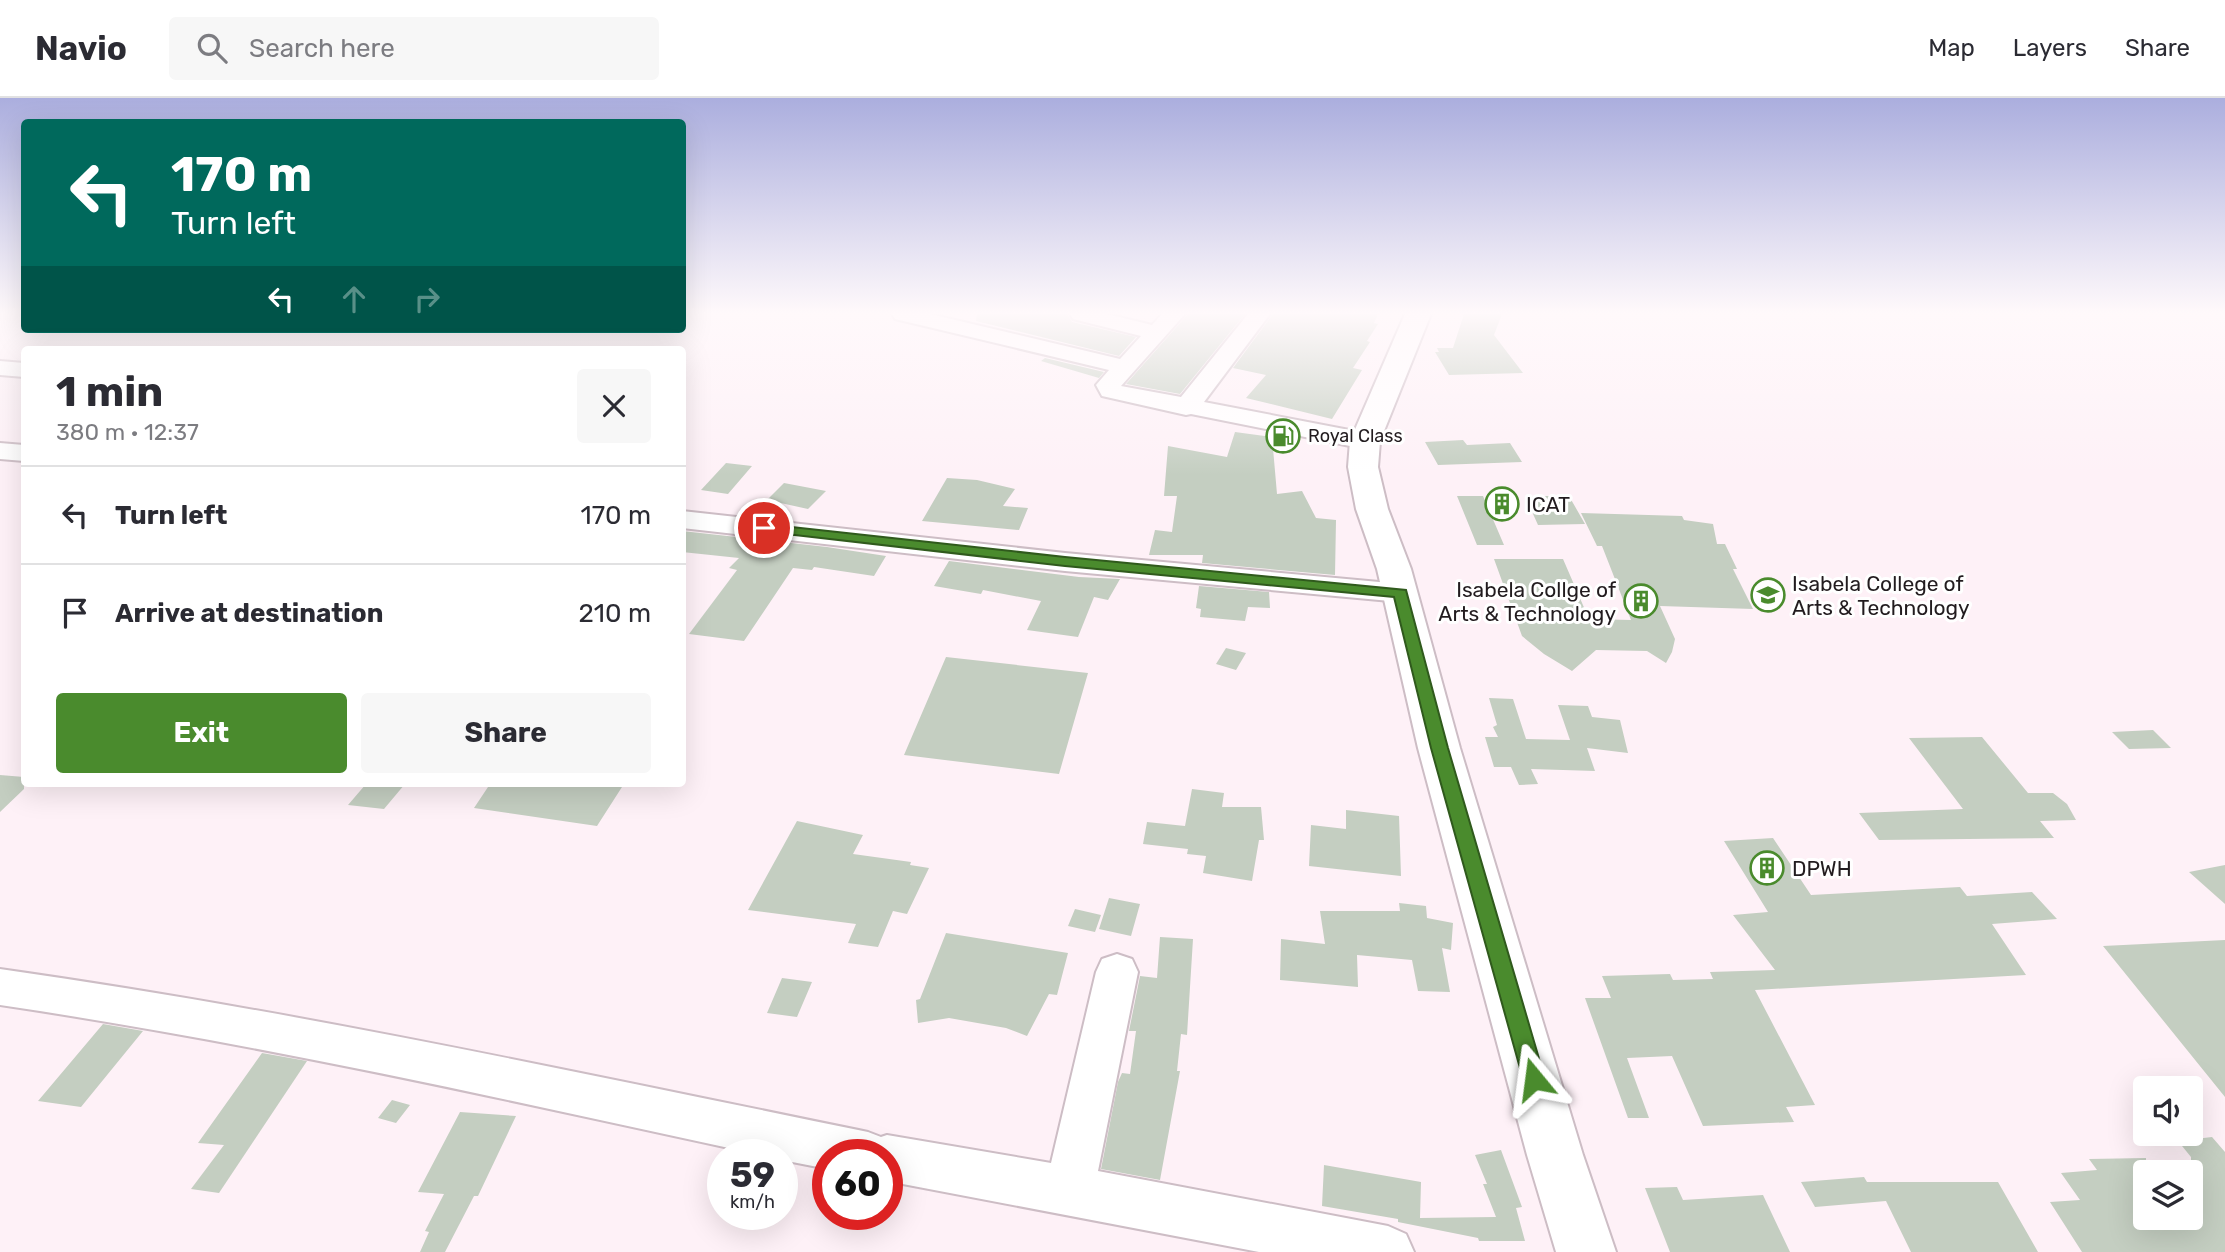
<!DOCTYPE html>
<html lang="en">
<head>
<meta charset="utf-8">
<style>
  body { margin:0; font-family:Rubik,sans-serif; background:#f7f7f7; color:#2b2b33; height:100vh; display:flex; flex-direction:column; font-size:26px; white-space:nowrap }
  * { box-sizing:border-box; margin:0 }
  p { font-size:23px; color:#7c7c81 }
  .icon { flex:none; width:38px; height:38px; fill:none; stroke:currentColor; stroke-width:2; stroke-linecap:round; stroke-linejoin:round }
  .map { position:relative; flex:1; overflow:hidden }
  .side { position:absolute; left:21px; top:248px; width:665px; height:441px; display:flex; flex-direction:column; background:#fff; border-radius:7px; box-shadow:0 7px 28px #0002 }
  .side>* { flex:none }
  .guide { position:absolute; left:21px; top:21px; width:665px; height:214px; border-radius:7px; box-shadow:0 7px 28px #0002; background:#00695c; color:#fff; overflow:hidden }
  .tools { position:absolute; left:2133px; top:978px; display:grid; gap:14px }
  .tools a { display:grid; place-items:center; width:70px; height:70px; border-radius:7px; background:#fff; box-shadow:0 7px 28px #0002; font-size:35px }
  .speed { position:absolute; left:707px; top:1041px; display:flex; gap:14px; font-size:35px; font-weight:700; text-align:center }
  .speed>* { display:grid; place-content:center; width:91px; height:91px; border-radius:50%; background:#fff; box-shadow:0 7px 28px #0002; line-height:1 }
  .speed small { font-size:18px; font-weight:400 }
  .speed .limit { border:10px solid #d22; background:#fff; color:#111 }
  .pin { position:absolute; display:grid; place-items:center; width:60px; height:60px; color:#fff; margin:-30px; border:4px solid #fff; border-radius:50%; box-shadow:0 2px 7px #0007 }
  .me { position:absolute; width:77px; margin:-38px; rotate:344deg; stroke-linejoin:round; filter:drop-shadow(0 0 5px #0008) }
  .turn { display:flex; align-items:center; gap:24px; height:147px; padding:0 35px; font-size:32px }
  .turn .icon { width:91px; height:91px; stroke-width:2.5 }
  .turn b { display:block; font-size:49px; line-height:60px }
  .lanes { display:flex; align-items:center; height:66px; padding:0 35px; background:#0003; justify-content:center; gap:35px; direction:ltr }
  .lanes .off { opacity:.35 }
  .round { display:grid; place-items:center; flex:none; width:74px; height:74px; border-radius:7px; background:#f7f7f7 }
  .summary { display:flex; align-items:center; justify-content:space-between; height:119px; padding:0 35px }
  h1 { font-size:42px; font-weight:700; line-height:52px }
  .primary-button { display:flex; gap:14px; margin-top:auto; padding:14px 35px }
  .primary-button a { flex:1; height:80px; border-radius:7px; background:#4a8b2d; color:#fff; font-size:28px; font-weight:700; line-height:80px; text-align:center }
  .primary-button a+a { background:#f7f7f7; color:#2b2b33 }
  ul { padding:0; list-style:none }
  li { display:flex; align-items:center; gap:21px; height:98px; padding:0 35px; border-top:2px solid #e1e1e2 }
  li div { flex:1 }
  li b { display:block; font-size:26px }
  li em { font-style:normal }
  header { display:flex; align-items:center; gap:42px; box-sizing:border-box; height:98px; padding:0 35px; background:#fff; border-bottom:2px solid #e1e1e2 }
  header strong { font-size:33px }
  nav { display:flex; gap:38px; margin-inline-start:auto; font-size:24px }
  .search { width:490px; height:63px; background:#f7f7f7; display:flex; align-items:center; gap:18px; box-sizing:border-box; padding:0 24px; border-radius:7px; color:#7c7c81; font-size:26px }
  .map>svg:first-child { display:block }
  .building { fill:#c4cec1 }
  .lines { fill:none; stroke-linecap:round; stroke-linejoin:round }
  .minor-casing { stroke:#cdbdc5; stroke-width:4 }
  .major-casing { stroke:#cdbdc5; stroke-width:4 }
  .minor { fill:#fff; fill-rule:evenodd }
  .major { fill:#fff; fill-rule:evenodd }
  .route { fill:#4a8b2d; stroke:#305a1d; stroke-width:2 }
  .labels { text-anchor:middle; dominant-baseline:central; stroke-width:6; stroke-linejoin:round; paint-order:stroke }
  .far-poi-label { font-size:18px; fill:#221c1f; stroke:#fff; text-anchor:start }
  .poi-label { font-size:21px; fill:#221c1f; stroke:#fff; text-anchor:start }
</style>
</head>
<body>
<header>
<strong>Navio</strong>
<div class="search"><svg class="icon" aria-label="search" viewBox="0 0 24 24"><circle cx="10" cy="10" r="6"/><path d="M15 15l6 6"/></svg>Search here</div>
<nav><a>Map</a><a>Layers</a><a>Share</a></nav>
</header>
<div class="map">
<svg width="2225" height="1154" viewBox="0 0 2225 1154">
  <rect width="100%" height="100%" fill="#fef1f7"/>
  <path class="building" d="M977 216H1067L1072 224 1136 239 1119 258 976 223Z
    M1188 216H1245L1180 296 1126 286Z
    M1273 216H1378L1374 225 1378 226 1367 243 1370 244 1353 270 1362 272 1332 321 1246 300 1266 277 1233 270Z
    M1464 216H1502L1494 237 1523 275 1449 277 1435 254H1439L1437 250H1453Z
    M1045 260 1104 274 1099 280 1041 263Z
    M1235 334 1272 339 1277 396 1302 393 1316 420 1336 422 1335 477 1202 465 1203 457H1149L1155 432 1172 434 1177 398H1164L1168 348 1227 359Z
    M1463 342 1467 347 1510 345 1522 364 1438 367 1425 344Z
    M726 365 752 368 728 396 701 392Z
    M947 380 977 382 1015 391 1003 408 1028 410 1019 432 922 423Z
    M784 385 826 393 808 411 767 402Z
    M1457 398H1483L1504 447H1477Z
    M1525 398H1569L1585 426 1538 427Z
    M1581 415 1682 418 1684 422 1713 426 1717 446H1725L1737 471H1733L1753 511 1660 508 1675 541 1672 554 1666 565 1647 553 1596 552 1572 573 1544 556 1522 538 1494 461H1563L1589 521 1631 522 1602 448H1597Z
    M682 433 827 449 886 458 874 478 814 469 812 472 793 470 744 543 689 536 737 472 729 470 739 460 682 454Z
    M949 463 1079 479 1120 481 1108 502 1094 499 1078 539 1027 532 1041 503 983 492 981 496 934 488Z
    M1199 488 1269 494 1270 510 1248 509 1245 523 1200 519 1201 511 1196 510Z
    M1226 550 1246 555 1236 572 1216 566Z
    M946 559 1088 575 1059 676 904 657Z
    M1489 600 1513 601 1526 641 1570 642 1558 607 1588 608 1592 619 1620 622 1628 655 1587 650 1595 673 1531 671 1538 686 1519 687 1511 669H1494L1485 639H1498L1493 629 1497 627Z
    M2153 632 2171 650 2129 651 2112 634Z
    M1982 639 2028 695H2053L2067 706 2076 722 2040 723 2054 740 1879 742 1859 715 1963 711 1909 640Z
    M0 677 24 679V691L0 714Z
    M366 686H405L384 711 348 707Z
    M490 686H605L622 689 597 728 474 710Z
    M1192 691 1224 695 1222 709H1261L1264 742H1259L1252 783 1203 775 1206 758 1187 756 1188 751 1143 746 1147 724 1185 728Z
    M1346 712 1399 718 1401 778 1309 768 1311 727 1346 731Z
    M797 723 863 737 853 756 911 764 910 767 929 770 907 816 893 813 878 849 848 845 856 826 748 812Z
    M1773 740 1811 797 1960 789 1967 798 2032 794 2057 821 1992 826 2026 877 1755 892 1815 1007 1786 1009 1794 1024 1703 1028 1672 958 1627 960 1649 1020H1628L1585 900H1611L1602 878 1670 876 1673 882 1713 881 1710 874 1775 872 1733 817 1768 814 1724 743Z
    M2225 767V806L2189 774Z
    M1109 800 1140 806 1131 838 1099 831Z
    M1399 805 1426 808 1427 820 1453 825 1451 852 1442 850 1450 894 1418 893 1412 862 1357 857 1358 889 1280 882 1281 841 1325 846 1320 813H1400Z
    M1075 811 1101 817 1095 834 1068 828Z
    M946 835 1068 855 1057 897 1049 896 1027 938 1006 930 949 920 918 925 916 902 920 901Z
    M1160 839 1193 841 1187 937 1181 936 1177 973H1180L1160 1082 1101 1071 1118 984 1122 975 1130 976 1136 933H1129L1140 878 1157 880Z
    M2225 842V999L2103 848Z
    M782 880 812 884 797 919 767 915Z
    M103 926 143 933 81 1009 38 1003Z
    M262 955 307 963 219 1095 191 1091 224 1047 198 1045Z
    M392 1002 410 1007 396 1025 378 1020Z
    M460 1014 516 1018 478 1098H474L445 1154H420L429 1134 425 1133 444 1096 418 1094Z
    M2212 1039 2225 1054V1154H2082L2050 1104 2080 1102 2061 1075 2097 1072 2089 1061 2146 1060V1120H2191V1059L2178 1043Z
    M1501 1052 1522 1109 1516 1110 1525 1143H1479L1478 1140 1398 1124V1121L1322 1108 1324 1067 1421 1084 1420 1120 1496 1119 1483 1086H1487L1475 1057Z
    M1864 1079 1867 1084H1998L2038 1154H1911L1886 1103 1815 1109 1801 1084Z
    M1677 1089 1683 1102 1763 1097 1790 1154H1670L1645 1090Z"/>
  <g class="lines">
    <defs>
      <path id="minor" d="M892 216H930L1120 261 1141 238 1073 221 1070 216H1107L1152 227 1162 216H1185L1121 288 1181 299 1248 216H1270L1204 304 1365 335 1374 338 1378 343 1374 348 1365 351 1191 316 1186 317 1102 298 1096 287 1109 272 895 221Z
        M0 263 24 265V279L0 277Z
        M0 345 24 347V363L0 361Z
        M682 413 1065 455 1401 486 1412 488 1416 495 1412 502 1401 504 1065 473 682 430Z
        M1117 856 1132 861 1138 874 1098 1073 1388 1128 1406 1136 1414 1154H1259L887 1083V1057H828V1071L782 1062V1057H761C509 1002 256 945 0 907V871C291 912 580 975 868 1034L881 1039 887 1037 1051 1065 1096 874 1102 861Z"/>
      <path id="major" d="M1405 216H1431L1380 343 1378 369 1388 411 1411 471 1460 650 1583 1057 1616 1154H1556L1527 1057 1418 650 1377 471 1356 411 1348 369 1350 343Z"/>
    </defs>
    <use href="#minor" class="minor-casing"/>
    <use href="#major" class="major-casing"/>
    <use href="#minor" class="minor"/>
    <use href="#major" class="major"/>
  </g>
  <linearGradient id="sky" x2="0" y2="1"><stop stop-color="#abaede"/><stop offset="0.57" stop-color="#fff9fb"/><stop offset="1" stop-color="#fff9fb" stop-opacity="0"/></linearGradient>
  <rect width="2225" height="377" fill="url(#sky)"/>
  <path class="route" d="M764 426 1065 459 1406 492 1448 650 1545 981 1541 988 1534 991 1526 988 1523 981 1431 650 1394 499 1065 468 759 433V427Z"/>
  <defs>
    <symbol id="fuel-ring" viewBox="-11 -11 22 22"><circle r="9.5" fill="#fff" stroke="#4a8b2d" stroke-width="1.5"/><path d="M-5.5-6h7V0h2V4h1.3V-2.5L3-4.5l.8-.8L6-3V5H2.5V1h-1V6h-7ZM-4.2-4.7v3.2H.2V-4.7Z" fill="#4a8b2d"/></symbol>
    <symbol id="building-ring" viewBox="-11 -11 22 22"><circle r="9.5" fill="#fff" stroke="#4a8b2d" stroke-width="1.5"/><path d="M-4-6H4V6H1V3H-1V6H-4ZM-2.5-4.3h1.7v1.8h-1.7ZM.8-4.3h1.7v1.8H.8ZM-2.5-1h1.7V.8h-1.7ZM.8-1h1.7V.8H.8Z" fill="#4a8b2d"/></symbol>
    <symbol id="university-ring" viewBox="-11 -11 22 22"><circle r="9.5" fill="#fff" stroke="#4a8b2d" stroke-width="1.5"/><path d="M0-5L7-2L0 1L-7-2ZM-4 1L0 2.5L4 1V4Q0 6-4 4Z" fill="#4a8b2d"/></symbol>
  </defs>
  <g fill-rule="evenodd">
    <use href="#fuel-ring" x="1264" y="319" width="38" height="38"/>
    <use href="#building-ring" x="1483" y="387" width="38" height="38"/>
    <use href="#university-ring" x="1749" y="478" width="38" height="38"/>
    <use href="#building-ring" x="1622" y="484" width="38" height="38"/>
    <use href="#building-ring" x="1748" y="751" width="38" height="38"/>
  </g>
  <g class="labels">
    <g class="far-poi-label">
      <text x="1308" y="338">Royal Class</text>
    </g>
    <g class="poi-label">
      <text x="1526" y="406">ICAT</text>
      <text x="1792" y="485">Isabela College of<tspan x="1792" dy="24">Arts &amp; Technology</tspan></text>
      <text x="1616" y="491" text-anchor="end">Isabela Collge of<tspan x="1616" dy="24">Arts &amp; Technology</tspan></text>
      <text x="1792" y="770">DPWH</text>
    </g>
  </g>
</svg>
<div class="tools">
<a><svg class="icon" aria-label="sound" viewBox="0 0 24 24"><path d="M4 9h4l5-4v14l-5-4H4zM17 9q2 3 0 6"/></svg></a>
<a><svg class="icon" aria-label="layers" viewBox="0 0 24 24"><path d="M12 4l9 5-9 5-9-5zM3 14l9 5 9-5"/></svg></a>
</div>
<div class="speed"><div>59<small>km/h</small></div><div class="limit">60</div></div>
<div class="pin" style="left:764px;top:430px;background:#d93025"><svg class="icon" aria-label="arrive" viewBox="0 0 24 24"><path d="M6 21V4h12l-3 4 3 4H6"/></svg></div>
<svg class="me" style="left:1534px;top:981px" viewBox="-20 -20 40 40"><path d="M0-17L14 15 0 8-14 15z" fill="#4a8b2d" stroke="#fff" stroke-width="4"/></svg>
<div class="guide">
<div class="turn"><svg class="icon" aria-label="left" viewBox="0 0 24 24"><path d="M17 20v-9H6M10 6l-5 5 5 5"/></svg><div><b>170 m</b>Turn left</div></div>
<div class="lanes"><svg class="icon" aria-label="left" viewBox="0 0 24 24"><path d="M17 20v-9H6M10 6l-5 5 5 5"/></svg><svg class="icon off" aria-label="ahead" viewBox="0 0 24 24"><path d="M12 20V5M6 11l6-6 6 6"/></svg><svg class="icon off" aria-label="right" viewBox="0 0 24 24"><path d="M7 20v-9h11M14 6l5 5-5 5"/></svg></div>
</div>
<section class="side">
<div class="summary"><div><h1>1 min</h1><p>380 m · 12:37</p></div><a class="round"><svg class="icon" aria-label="close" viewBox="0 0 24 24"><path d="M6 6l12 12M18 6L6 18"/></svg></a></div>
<ul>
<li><svg class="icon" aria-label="left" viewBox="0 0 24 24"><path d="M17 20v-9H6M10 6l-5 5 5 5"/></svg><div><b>Turn left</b></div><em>170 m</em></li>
<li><svg class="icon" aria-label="arrive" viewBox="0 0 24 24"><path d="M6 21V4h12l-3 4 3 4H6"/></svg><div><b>Arrive at destination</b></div><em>210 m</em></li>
</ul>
<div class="primary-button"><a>Exit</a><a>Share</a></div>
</section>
</div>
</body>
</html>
